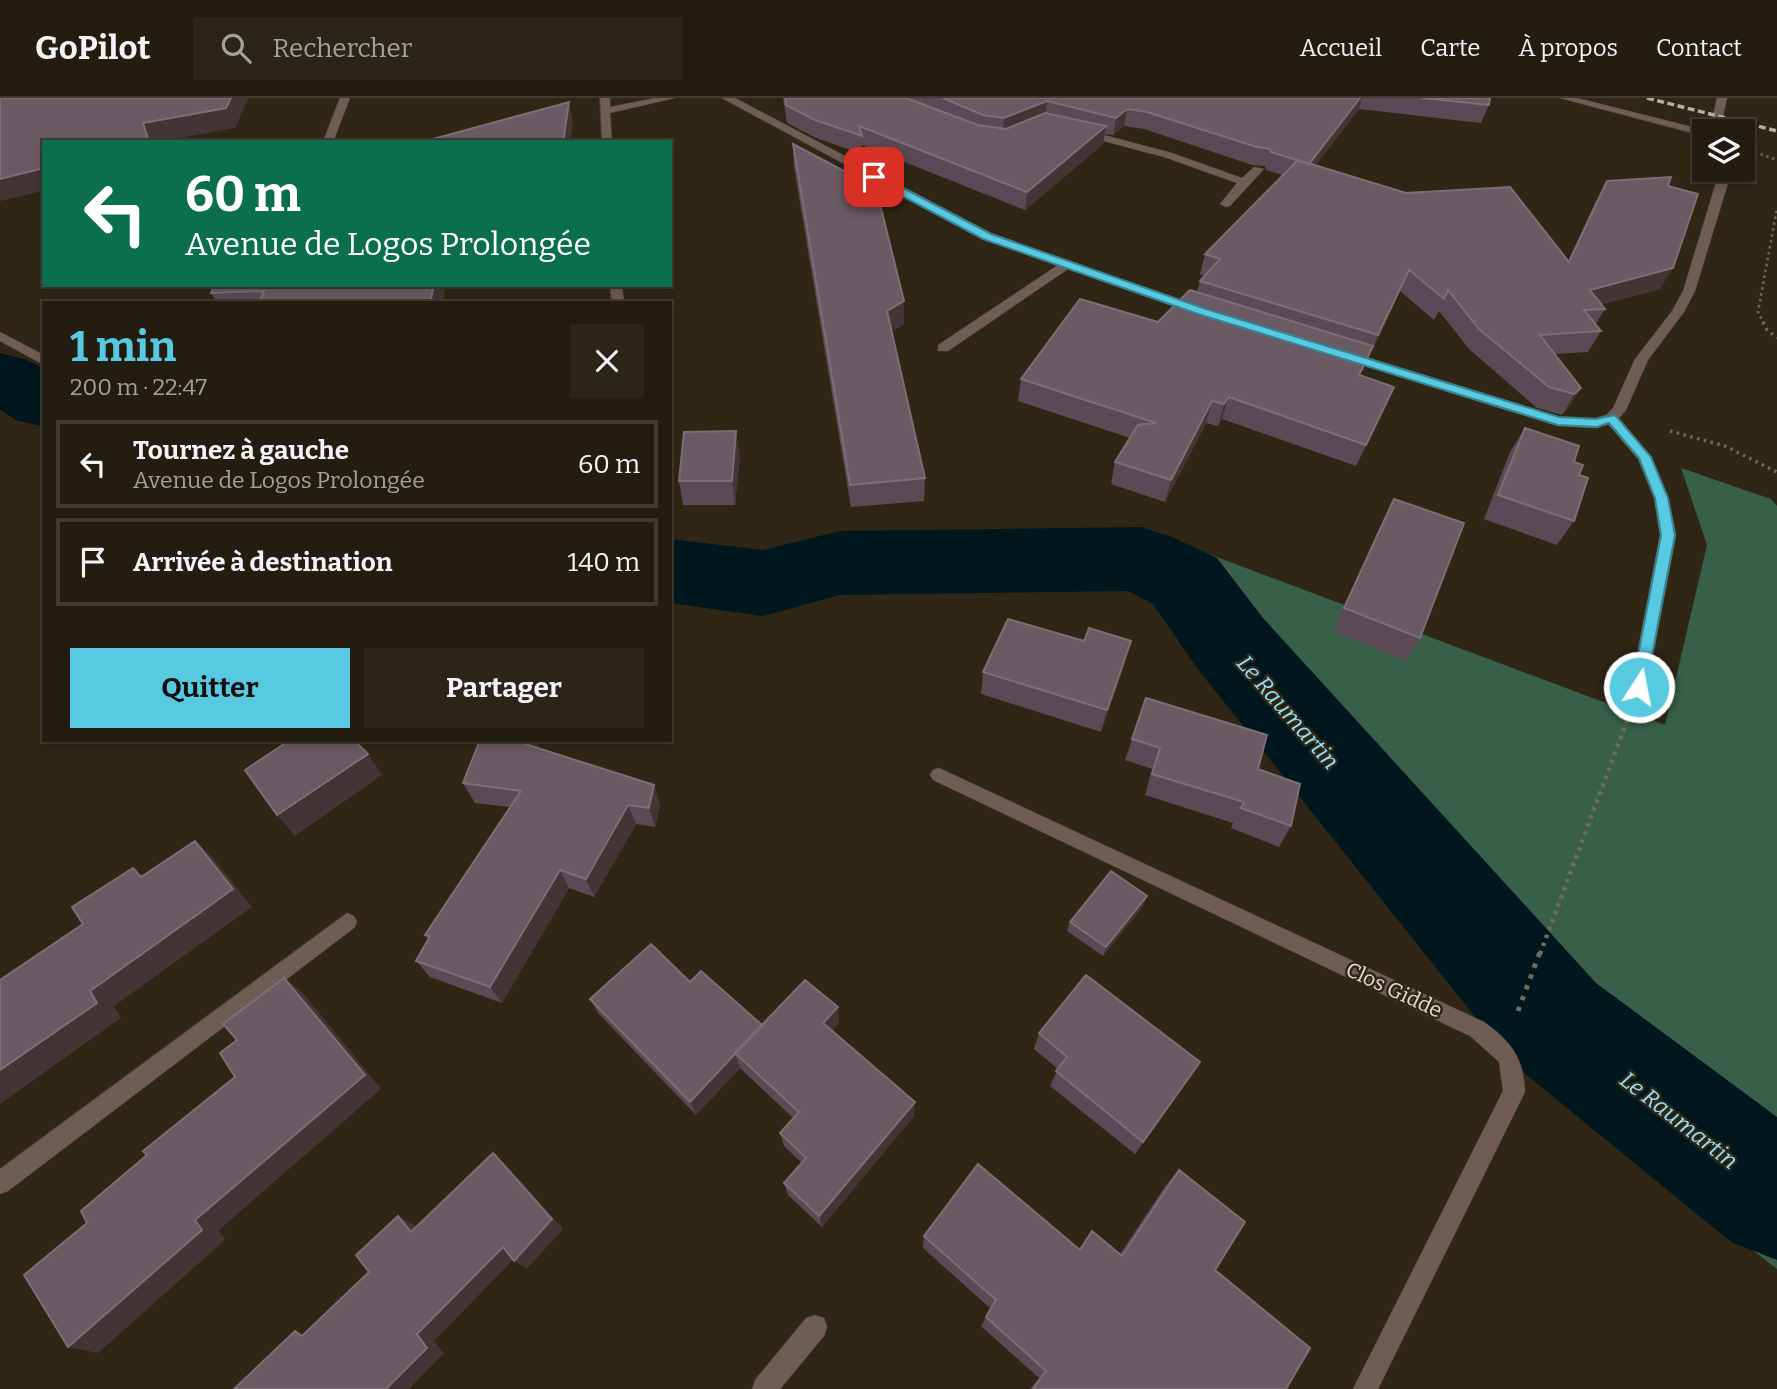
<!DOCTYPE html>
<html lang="fr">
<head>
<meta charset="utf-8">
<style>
  body { margin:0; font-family:Bitter,serif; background:#2b2519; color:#f1f3f6; height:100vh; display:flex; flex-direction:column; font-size:26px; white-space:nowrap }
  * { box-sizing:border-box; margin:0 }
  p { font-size:23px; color:#a3a19f }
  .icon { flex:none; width:38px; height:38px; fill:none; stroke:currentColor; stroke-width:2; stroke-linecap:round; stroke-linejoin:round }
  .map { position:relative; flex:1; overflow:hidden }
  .sheet { position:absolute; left:42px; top:203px; width:630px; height:441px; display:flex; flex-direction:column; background:#231c10; border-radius:0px; box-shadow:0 4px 10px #0003,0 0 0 2px #403a30 }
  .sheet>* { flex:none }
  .banner { position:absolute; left:42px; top:42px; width:630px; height:147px; border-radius:0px; box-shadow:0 4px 10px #0003,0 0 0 2px #403a30; background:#0b6e4f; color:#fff; overflow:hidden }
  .controls { position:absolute; left:1692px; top:21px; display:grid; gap:14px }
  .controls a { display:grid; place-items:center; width:63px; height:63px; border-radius:0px; background:#231c10; box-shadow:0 4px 10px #0003,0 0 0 2px #403a30; font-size:35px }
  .pin { position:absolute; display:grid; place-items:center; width:60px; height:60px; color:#fff; margin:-30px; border-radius:14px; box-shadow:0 4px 10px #0006 }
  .me { position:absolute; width:77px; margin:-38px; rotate:11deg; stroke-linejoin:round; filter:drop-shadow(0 0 5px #0008) }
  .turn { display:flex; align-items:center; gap:24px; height:147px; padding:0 28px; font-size:32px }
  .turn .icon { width:91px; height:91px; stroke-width:2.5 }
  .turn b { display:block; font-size:49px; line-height:60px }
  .round { display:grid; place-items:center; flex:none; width:74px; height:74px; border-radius:0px; background:#2b2519 }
  .headline { display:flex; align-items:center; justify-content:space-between; height:119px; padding:0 28px }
  h1 { font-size:42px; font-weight:700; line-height:52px; color:#57c9e1 }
  .primary-button { display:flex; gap:14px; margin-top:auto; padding:14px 28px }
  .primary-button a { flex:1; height:80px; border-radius:0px; background:#57c9e1; color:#111; font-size:28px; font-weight:700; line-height:80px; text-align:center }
  .primary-button a+a { background:#2b2519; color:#f1f3f6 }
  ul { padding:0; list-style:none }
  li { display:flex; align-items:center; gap:21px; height:88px; margin:0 14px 10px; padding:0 14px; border:4px solid #403a30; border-radius:0px }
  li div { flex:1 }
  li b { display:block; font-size:26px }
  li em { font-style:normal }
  header { display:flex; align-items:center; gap:42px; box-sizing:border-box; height:98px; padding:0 35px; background:#231c10; border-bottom:2px solid #403a30 }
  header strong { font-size:33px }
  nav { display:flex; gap:38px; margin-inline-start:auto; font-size:24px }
  .search { width:490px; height:63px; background:#2b2519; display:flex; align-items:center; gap:18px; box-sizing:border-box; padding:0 24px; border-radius:0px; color:#a3a19f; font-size:26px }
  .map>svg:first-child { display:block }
  .forest { fill:#385f49 }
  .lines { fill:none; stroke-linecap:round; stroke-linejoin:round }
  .river { fill:#00171e; fill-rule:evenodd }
  .street-casing { stroke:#4c4333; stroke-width:1 }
  .path-far3 { stroke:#71695b; stroke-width:2.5; stroke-dasharray:2.5 3.5; stroke-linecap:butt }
  .path-far2 { stroke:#71695b; stroke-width:3.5; stroke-dasharray:2.5 4.5; stroke-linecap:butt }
  .path-far1 { stroke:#71695b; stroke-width:4.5; stroke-dasharray:3.5 5; stroke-linecap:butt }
  .path { stroke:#71695b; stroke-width:5; stroke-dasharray:4.5 7; stroke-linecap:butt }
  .street { fill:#6e5c55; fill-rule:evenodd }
  .rail { stroke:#b6afa2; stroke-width:3.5; stroke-dasharray:7 3.5; stroke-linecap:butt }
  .wall { fill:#5b4a55 }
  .shaded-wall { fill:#433536 }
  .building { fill:#6a5a63; stroke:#7c6e74; stroke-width:2 }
  .route { fill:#57c9e1; stroke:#398392; stroke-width:2 }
  .labels { text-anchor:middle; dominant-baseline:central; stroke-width:5; stroke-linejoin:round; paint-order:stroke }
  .street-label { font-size:21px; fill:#e2dcd1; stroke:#2f2615 }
  .water-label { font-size:23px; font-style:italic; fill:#90e2fb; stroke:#2f2615 }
</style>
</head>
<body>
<header>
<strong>GoPilot</strong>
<div class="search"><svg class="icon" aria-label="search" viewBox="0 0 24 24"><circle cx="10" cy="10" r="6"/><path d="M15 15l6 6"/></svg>Rechercher</div>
<nav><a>Accueil</a><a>Carte</a><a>À propos</a><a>Contact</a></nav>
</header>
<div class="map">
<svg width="1777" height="1291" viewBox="0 0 1777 1291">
  <rect width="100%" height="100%" fill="#2f2615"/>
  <path class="forest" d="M1681 370 1771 401 1777 408V1171L1586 1023 1386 786 1138 480 1155 436 1665 627 1707 447Z"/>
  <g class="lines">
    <path class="river" d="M0 255 27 262 44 271V329L16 322 0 312Z
      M1141 429 1172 439 1217 460 1263 520 1596 885 1777 1019V1162L1731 1144 1512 965 1197 570 1153 506 1128 493 840 497 763 518 670 505V441L763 452 840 433Z"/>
    <defs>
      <path id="street" d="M340 0H350L333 44H323Z
        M600 0H610V9L655 0H675L610 15 612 44H602Z
        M722 0H735L991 135 1204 212 1198 216 1194 215 1068 171 948 253H938V247L1058 167 983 141Z
        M1560 0H1577L1708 33H1704V38Z
        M1717 0H1727L1723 18 1726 33H1716L1713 18Z
        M1081 31 1172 55 1242 80 1254 69 1264 71 1230 108 1226 109 1220 106 1237 85 1164 59 1077 36V32Z
        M1720 72H1732L1695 193 1684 214 1648 262 1626 312 1619 320 1651 359 1668 400 1676 437 1647 589 1645 594H1633L1631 589 1660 437 1654 400 1638 361 1608 326 1597 330 1558 328 1340 260 1338 257 1345 253 1350 254 1559 319 1596 320 1606 317 1613 310 1635 261 1672 213 1683 193Z
        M610 187H622L624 205H612Z
        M0 234 44 257V267L0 243Z
        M939 670 1484 924C1511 943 1524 961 1525 994L1378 1291H1353L1503 993 1499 964 1470 938 933 682 930 677 933 672Z
        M347 815 354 818 357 824 354 830 8 1093 0 1096V1071Z
        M815 1217 824 1220 827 1229 824 1238 780 1291H752L755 1282 806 1220Z"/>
    </defs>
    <use href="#street" class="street-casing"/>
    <path class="path-far3" d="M1755 54 1777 62
      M1764 226 1758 214 1777 110"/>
    <path class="path-far2" d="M1763 224 1767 232 1777 240
      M1670 333 1725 348 1777 374"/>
    <path class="path-far1" d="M1540 856 1628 620"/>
    <path class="path" d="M1518 913 1540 854"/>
    <use href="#street" class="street"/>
    <path class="rail" d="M1647 0 1777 33"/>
  </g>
  <path class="wall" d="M783 0H1490L1489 7 1481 25 1359 11 1315 68 1568 163 1596 103 1607 83 1668 88 1660 191 1602 206 1605 211 1595 227 1601 233 1588 254 1554 256 1581 290 1568 310 1562 317 1537 310 1469 251 1439 213 1434 222 1400 193 1360 277 1384 311 1356 368 1222 321 1218 328 1206 325 1165 404 1111 386 1115 364 1130 340 1018 303 1021 281 1158 224 1197 194 1200 183 1204 178 1200 176 1205 156 1283 77 1266 72 1265 68 1252 67 1144 31 1124 28 1113 37 1105 36 1103 46 1025 112 862 47V56L816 40 787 25Z
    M793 46 904 226 891 233 925 380 924 403 851 409 794 69Z
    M215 187H446L442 205H217L211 195Z
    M1525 330 1574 364 1579 377 1574 423 1557 447 1484 421 1510 354Z
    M740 358 735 407H683L679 383Z
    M1394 401 1420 540 1406 563 1333 533 1382 425Z
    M1125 565 1101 634 981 596 983 574Z
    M1146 600 1258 671 1291 728 1279 749 1231 730 1233 725 1145 697 1152 671 1125 662Z
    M535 642 539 650 654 687 660 707 655 729 636 726 594 799 569 790 502 905 430 879 416 863 428 841 425 837 510 709 475 705 463 685Z
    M1147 798 1143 808 1103 858 1067 833 1070 824Z
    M690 884 762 927 838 909 839 925 832 933 914 1018 822 1129 788 1097 784 1085 802 1065 784 1048 780 1035 793 1020 740 970 696 1017 599 916 590 901Z
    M1039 935 1200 964 1135 1056 1050 988 1058 971 1034 951Z
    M1179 1072 1215 1172 1286 1291H1030L1039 1280 981 1228 991 1211 923 1150 924 1138 1079 1151 1092 1133 1120 1156 1166 1087Z"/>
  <path class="shaded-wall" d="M231 0H249L235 30 157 44H149L143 25Z
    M1360 0H1362L1359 11 1303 84 1308 66Z
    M1047 3 1045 20 1003 37 1004 20Z
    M569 4 573 24 570 44H563Z
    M1127 11 1124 28 1113 37 1116 20Z
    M1106 28 1103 46 1025 112 1027 94Z
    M44 70V93L0 103V81Z
    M1673 170 1660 191 1578 212 1590 192Z
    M1409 172 1400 193 1370 258 1378 237Z
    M434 187H446L442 205H430Z
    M904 203V226L887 236V213Z
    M1581 290 1568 310 1562 317 1574 296Z
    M1229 299 1222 321 1218 328 1224 306Z
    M1212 303 1206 325 1165 404 1171 382Z
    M736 333 740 358 735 407 732 383Z
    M1131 543 1125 565 1101 634 1107 612Z
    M527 642H535L540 652 525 646Z
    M368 656 382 677 295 738 277 717Z
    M654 687 660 707 655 729 649 710Z
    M628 707 636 726 594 799 586 781Z
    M195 743 214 761 252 809 114 908 121 920 0 1006V972Z
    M560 772 569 790 502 905 490 889Z
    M1147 798 1143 808 1103 858 1106 849Z
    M284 880 303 895 381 991 219 1132 225 1142 98 1255 68 1249 195 1122Z
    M838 909 839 925 825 941 823 925Z
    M735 956 740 970 696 1017 690 1004Z
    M915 1004 914 1018 822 1129 819 1118Z
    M493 1055 506 1067 563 1131 527 1171 514 1163Z
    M398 1118 416 1128 428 1144 411 1134Z
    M503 1149 517 1158 434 1243 444 1255 409 1291H386L417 1236Z"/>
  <path class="building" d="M0 0H231L226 10 143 25 149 44H44V70L0 81Z
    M785 0H906L978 27 1006 31 1045 15 1106 28 1027 94 859 28 862 38 815 22 786 7Z
    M943 0H1360L1309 66 1271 54 1270 51 1257 49 1147 14 1127 11 1116 20 1047 3 1004 20 983 17Z
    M1422 0H1490L1489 7Z
    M569 4 563 44H422Z
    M793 46 876 90 904 203 887 213 925 380 850 387Z
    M1298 62 1406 95 1510 89 1569 164 1607 83 1671 79 1668 88 1698 96 1673 170 1590 192 1605 211 1584 212 1601 233 1540 237 1581 290 1574 296 1549 289 1479 231 1448 192 1444 201 1409 172 1378 237 1200 183 1220 161 1205 156Z
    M215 187H434L430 205H259L264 193 211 195Z
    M1190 192 1373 248 1359 277 1394 289 1366 347 1229 299 1224 306 1212 303 1171 382 1115 364 1138 327 1156 325 1021 281 1080 201 1158 224Z
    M1525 330 1579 348 1574 364 1583 367 1579 377 1588 380 1574 423 1498 397Z
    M736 333 732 383H679L684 334Z
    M1394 401 1464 425 1420 540 1344 510Z
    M1008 521 1084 543 1089 530 1131 543 1107 612 983 574Z
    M1146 600 1267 637 1258 671 1300 686 1291 728 1241 710 1244 704 1152 676 1160 650 1132 641Z
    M290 642H354L368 656 277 717 245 672Z
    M480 642H527L525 646 654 687 649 710 628 707 586 781 560 772 490 889 416 863 430 838 425 837 521 693 463 685Z
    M195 743 233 791 90 893 97 905 0 972V882L83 826 72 809 133 770 141 779Z
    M1111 773 1147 798 1106 849 1070 824Z
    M651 846 690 884 701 873 762 927 690 1004 590 901Z
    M1086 877 1200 964 1143 1044 1056 973 1067 959 1039 935Z
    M284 880 365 977 195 1122 202 1132 68 1249 24 1177 87 1125 81 1113 147 1057 143 1053 235 979 220 955 237 942 223 926Z
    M805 882 838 909 823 925 915 1004 819 1118 784 1085 806 1060 780 1035 799 1014 735 955Z
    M493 1055 552 1121 514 1163 503 1149 417 1236 427 1250 386 1291H234L295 1233 302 1238 369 1174 356 1157 398 1118 411 1134Z
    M978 1066 1080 1152 1092 1133 1122 1158 1179 1072 1245 1124 1215 1172 1310 1250 1286 1291H1033L1046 1273 986 1219 996 1202 924 1138Z"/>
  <path class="route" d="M870 77H878L991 136 1206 211 1559 319 1596 321 1615 317 1651 359 1668 400 1675 437 1645 594H1634L1632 589 1661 437 1655 400 1639 360 1609 325 1597 329 1558 327 1198 216 983 141 870 81Z"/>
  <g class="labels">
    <g class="street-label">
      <text transform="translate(1394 892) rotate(25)">Clos Gidde</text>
    </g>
    <g class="water-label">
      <text transform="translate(1288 614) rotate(49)">Le Raumartin</text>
      <text transform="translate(1679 1022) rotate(38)">Le Raumartin</text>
    </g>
  </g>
</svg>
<div class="controls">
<a><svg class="icon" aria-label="layers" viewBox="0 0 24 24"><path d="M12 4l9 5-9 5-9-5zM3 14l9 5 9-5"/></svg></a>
</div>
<div class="pin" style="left:874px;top:79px;background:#d93025"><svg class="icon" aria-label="arrive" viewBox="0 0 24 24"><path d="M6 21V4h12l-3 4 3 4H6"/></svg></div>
<svg class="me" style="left:1639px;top:589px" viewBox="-20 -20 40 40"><circle r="17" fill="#57c9e1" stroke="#fff" stroke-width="3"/><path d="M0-11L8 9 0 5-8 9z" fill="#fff"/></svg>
<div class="banner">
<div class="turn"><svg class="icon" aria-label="left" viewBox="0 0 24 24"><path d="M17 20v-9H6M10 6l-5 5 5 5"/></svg><div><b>60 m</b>Avenue de Logos Prolongée</div></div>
</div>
<section class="sheet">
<div class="headline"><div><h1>1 min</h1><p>200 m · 22:47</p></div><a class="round"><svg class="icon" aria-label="close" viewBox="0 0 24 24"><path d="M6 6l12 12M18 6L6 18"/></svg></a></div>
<ul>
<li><svg class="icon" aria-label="left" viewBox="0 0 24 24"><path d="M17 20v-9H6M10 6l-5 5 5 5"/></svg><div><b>Tournez à gauche</b><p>Avenue de Logos Prolongée</p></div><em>60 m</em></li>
<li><svg class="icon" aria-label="arrive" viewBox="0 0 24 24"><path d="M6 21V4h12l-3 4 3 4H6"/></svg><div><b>Arrivée à destination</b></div><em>140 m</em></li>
</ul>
<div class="primary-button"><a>Quitter</a><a>Partager</a></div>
</section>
</div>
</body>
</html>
